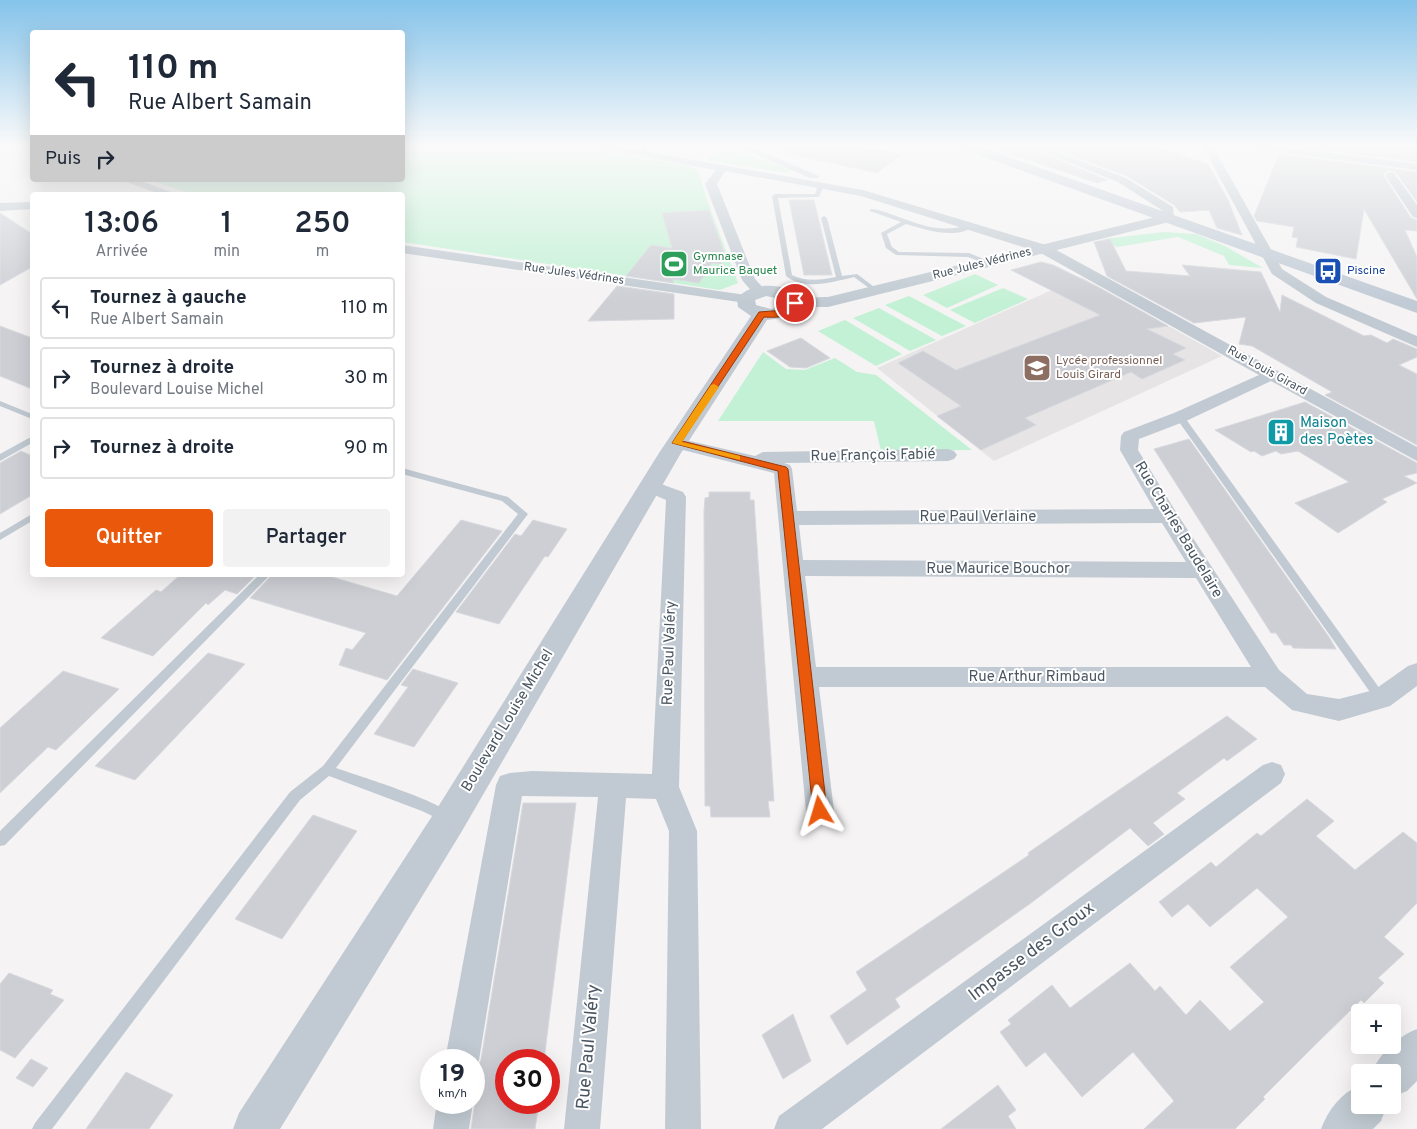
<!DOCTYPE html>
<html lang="fr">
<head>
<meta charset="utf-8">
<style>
  body { margin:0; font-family:Overpass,sans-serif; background:#f2f2f3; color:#1f2937; height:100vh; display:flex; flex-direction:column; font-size:19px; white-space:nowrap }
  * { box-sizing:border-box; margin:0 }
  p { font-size:16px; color:#747a83 }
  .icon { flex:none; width:28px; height:28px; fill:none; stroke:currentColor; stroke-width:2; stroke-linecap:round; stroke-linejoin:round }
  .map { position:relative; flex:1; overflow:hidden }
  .panel { position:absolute; left:30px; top:192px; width:375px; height:385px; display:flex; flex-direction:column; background:#fff; border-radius:5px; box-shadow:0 5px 20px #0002 }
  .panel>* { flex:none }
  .banner { position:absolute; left:30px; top:30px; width:375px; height:152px; border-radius:5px; box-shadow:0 5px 20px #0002; background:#fff; color:#1f2937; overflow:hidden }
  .fabs { position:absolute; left:1351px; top:1004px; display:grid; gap:10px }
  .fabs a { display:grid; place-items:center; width:50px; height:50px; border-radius:5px; background:#fff; box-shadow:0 5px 20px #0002; font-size:25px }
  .speed { position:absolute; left:420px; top:1049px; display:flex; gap:10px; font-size:25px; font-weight:700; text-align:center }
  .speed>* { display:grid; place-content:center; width:65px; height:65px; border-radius:50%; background:#fff; box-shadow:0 5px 20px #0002; line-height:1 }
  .speed small { font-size:12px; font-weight:400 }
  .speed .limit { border:8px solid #d22; background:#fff; color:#111 }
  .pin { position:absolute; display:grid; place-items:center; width:42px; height:42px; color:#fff; margin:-21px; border:2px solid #fff; border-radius:50%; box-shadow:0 1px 5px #0007 }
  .me { position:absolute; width:55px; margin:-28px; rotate:353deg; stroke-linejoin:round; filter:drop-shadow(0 0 4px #0008) }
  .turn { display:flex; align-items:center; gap:18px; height:105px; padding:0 15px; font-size:22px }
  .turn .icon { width:65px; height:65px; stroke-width:2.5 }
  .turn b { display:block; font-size:35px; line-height:42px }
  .then { display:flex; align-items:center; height:48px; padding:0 15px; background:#0003; gap:10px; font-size:19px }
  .eta { display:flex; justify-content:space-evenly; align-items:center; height:85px; text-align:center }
  .eta b { font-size:30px; font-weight:600; line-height:35px }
  .primary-button { display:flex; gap:10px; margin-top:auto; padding:10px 15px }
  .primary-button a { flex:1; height:58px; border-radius:5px; background:#ea580c; color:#fff; font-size:20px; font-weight:600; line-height:58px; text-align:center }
  .primary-button a+a { background:#f2f2f3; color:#1f2937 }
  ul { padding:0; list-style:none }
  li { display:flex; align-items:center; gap:15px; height:62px; margin:0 10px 8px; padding:0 5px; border:2px solid #e0e1e3; border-radius:5px }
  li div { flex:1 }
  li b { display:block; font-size:19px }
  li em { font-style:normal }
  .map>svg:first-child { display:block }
  .education { fill:#e6e4e5 }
  .green { fill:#c3f1d5 }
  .building { fill:#cdcfd5; stroke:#d7d9de }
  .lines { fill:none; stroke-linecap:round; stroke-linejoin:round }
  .service { fill:#c1cad2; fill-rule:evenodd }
  .minor { fill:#c1cad2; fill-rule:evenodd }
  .tertiary { fill:#c1cad2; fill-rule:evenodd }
  .secondary { fill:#c1cbd6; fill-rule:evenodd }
  .route { fill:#ea580c; stroke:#983908 }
  .slow { fill:#f59e0b }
  .labels { text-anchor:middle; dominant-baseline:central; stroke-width:4; stroke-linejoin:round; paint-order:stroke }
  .far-leisure-label { font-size:12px; fill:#27864d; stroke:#fff; text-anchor:start }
  .far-street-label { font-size:12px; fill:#4a5661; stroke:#fff }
  .far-transit-label { font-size:12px; fill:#164399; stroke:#fff; text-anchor:start }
  .far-education-label { font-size:12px; fill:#785e54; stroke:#fff; text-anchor:start }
  .culture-label { font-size:15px; fill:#0d838f; stroke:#fff; text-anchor:start }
  .street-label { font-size:15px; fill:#4a5661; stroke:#fff }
  .near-street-label { font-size:18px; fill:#4a5661; stroke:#fff }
</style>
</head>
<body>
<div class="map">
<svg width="1417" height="1129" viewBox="0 0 1417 1129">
  <rect width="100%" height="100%" fill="#f5f3f3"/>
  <path class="education" d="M1081 277 1222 356 994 461 877 368Z"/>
  <path class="green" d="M403 145H573L688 166 698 170 707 200 738 283 720 290 403 242 402 195H196L149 180H402Z
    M720 145H723L791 170 787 173 705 160 715 152Z
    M1163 232 1196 234 1225 246 1263 268 1229 265 1224 256 1178 237 1117 247 1104 239Z
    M975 274 998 285 947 308 923 295Z
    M1003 288 1028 299 975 323 950 310Z
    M909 296 966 326 942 336 885 305Z
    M879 308 936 340 910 351 853 318Z
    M845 320 902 354 876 366 818 331Z
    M763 352 786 369 805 370 835 358 857 372 876 375 972 450 881 451 874 421H718Z"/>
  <path class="building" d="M787 145H851L902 154 877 173 786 153Z
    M997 145H1023L1107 180 1097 183 996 149Z
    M1042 145H1153L1208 164 1228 200 1242 235 1217 228 1209 210 1180 212 1174 205 1127 176Z
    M1283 145H1417V162Z
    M1279 154 1417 172V202L1396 172 1389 170 1383 175 1411 218 1417 220V231L1405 230 1417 257V299L1364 209 1356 259 1296 247 1298 238 1292 237 1294 227 1257 221 1254 216Z
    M789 200H814L832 275H804Z
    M709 210 725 255 719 256 722 264 712 263 699 283 673 279V283L626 276 651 245 672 248 662 213Z
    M0 213 32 234V267L0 285Z
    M1110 239 1126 271 1190 276 1182 265 1261 272 1280 312 1282 295 1364 336 1371 335 1387 343 1393 339 1417 349V357L1399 365 1417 374V445L1325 395 1332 392 1252 346 1239 344 1246 317 1194 323 1107 276 1094 242Z
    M1041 262 1053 265 1100 288 1168 326 1147 329 1186 348 1173 354 1185 360 1142 379 1131 372 1025 418 1036 425 981 450 937 416 961 406 898 363 923 351 956 370 1100 315 1011 270Z
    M617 286 674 294V319L588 321Z
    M0 326 32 338V389L0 376Z
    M801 338 830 358 806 368 790 367 767 351Z
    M1305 402 1417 463V473L1404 476 1417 483 1382 499 1387 502 1338 533 1295 503 1349 482 1298 451 1281 454 1276 451 1262 456 1254 451 1251 452 1215 430Z
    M1189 439 1329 637 1336 649 1293 648 1291 645H1284L1276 633H1271L1154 449Z
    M21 451 32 456V495L0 514V463Z
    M709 492H750V500H754L774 801H768L770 817H711L710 806H705L704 511 705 498 709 497Z
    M461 520 502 531 387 680 339 665 346 648 352 650 366 633 250 598 272 575H325L397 596Z
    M533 520 567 529 548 557 545 556 499 624 456 612 515 534 521 536Z
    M180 575H256L237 594 225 590 208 605 206 603 153 656 101 638 156 590 161 592Z
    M208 653 245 664 135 780 95 766Z
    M413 669 458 683 414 747 374 734 408 687 401 685Z
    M63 671 119 689 56 750 48 747 0 793V728Z
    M1227 716 1257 739 1227 761 1224 758 1177 793 1185 799 1153 823 1164 834 1148 846 1130 828 1031 903 895 999 900 1007 847 1045 830 1016 867 990 856 972 1029 855 1028 853 1097 805Z
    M1307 799 1334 821 1316 836 1355 870 1403 832 1417 843V903L1384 937 1404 954 1378 978 1384 983 1364 1003 1361 1000 1311 1049 1263 1097 1265 1099 1235 1129H1144L1174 1101 1133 1052 1082 1097 1045 1052 1026 1067 1000 1032 1011 1024 1008 1020 1052 985 1070 1008 1130 963 1155 991 1160 986 1186 1015 1200 1000 1230 1031 1264 1002 1230 967 1288 917 1257 888 1210 927 1188 904 1172 917 1159 902 1211 862 1216 867 1257 833 1261 836Z
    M523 803H576L544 1060H506V1102H539L535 1129H471L475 1102 474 1074 481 1060Z
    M313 815 357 831 282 939 235 919Z
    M9 973 53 990 50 994 64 1000 15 1058 0 1050V984Z
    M793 1014 811 1061 783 1079 762 1035Z
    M31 1059 48 1068 33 1087 16 1078Z
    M126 1072 173 1095 149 1129H86Z
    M998 1085 1016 1110 1008 1116 1016 1129H941Z"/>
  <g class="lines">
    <path class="service" d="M642 145H646L645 153 643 154 641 153Z
      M821 183 824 185 819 197 778 198 792 275C806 282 820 280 836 277L821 218 824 216 827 218 842 276 857 274 877 289V291H873L854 277C832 282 805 291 786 276L772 196 775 194H815L818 185Z
      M870 209C879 209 888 213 896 216 924 226 942 234 972 224L975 226C955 240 927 230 906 224L887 234 892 247 899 252 969 253 991 262 988 264 968 257 896 255 886 248 881 233 901 222 870 211Z
      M0 401 32 414V419L0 406Z
      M1177 415H1183L1385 696 1387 699 1385 702 1381 704 1377 702 1177 419Z
      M29 438H32V443L0 461V454Z
      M402 468 508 497 528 514 336 768C356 775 447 803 454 817L452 821 447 823 422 811 329 776 300 800 52 1129H32L35 1123 290 792 323 766 518 514 502 501 402 474Z
      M32 514V521L0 540V533Z
      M259 575H270L5 845 0 846V831Z"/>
    <path class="minor" d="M15 145 32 146V152L16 147Z
      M591 145H610L863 190 1049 246 1417 447V461L1271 381 1186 421 1139 439 1138 450 1176 512 1279 670 1307 694 1339 699 1374 690 1408 666 1417 663V686L1390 706 1339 721 1292 710 1265 687H819L834 811 830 820 820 824 810 820 806 811 774 473 671 447 668 443 671 439 677 438 755 456 763 452 948 449 954 451 957 455 954 459 948 461 784 463 790 465 792 469 797 511 1154 509 1120 450 1121 436 1124 432 1174 413 1259 375 1039 252 861 196 725 171 717 184 755 279 767 292 760 296 755 295 742 280 705 184 716 170 596 148ZM1162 523 1186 562 803 560 799 525ZM805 576 1196 578 1251 667H816Z
      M734 145H747L819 176 818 178H810Z
      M1025 145H1038L1126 178 1173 207 1174 218 1168 222 1164 221 1163 211 1118 182Z
      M1202 145H1212L1282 269 1326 297 1417 336V347L1316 303 1272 274Z
      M1244 145H1269L1417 164V170L1249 148Z
      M1390 172 1394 173 1417 205V218L1413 217 1385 175Z
      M121 180H138L179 195H162Z
      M32 202V209L0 211V203Z
      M402 245 746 295 753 299 746 303 402 253Z
      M650 480 683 492 686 497 679 787 697 831 701 1129H665L669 831 656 799 626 798 600 1129H564L598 797 522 796 479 1060 474 1072V1060H445L496 785 500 776 510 773 532 771 652 774 666 500 643 490 640 486 643 482Z
      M1272 762 1281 765 1285 774 1281 783 822 1129H774L779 1116 1263 765Z
      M437 1102H473L469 1129H433Z"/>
    <path class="tertiary" d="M1168 214 1173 215 1175 218 1173 221 828 307H803L789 317 767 320 681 453 462 831 280 1129H233L239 1113 438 807 659 453 751 316 738 307 737 299C747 285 772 283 787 289 791 291 793 295 797 296 805 299 819 297 828 297ZM766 296 776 298 785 305 771 309 756 305 755 300Z
      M1417 1029V1081L1407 1091 1392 1097V1072H1372C1380 1053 1397 1037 1417 1029Z
      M1360 1085V1105H1387L1381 1121 1373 1129H1321C1328 1110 1341 1093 1360 1085Z"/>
    <path class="secondary" d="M957 145H975L1417 301V313L959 148Z"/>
  </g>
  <linearGradient id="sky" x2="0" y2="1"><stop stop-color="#85c3ea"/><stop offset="0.48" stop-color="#fafafa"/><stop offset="1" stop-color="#fafafa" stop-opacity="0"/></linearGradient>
  <rect width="1417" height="303" fill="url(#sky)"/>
  <path class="route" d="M795 301 799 303C796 317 776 318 764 317L682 441 786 467 788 469 827 811 825 816 820 818 815 816 813 811 778 471 672 443 759 312 785 310Z"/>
  <path class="slow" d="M714 384 719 387 682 442 740 456V460L672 443 711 385Z"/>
  <defs>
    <symbol id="stadium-square" viewBox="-11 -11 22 22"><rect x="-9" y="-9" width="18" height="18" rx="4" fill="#2e9e5b" stroke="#fff"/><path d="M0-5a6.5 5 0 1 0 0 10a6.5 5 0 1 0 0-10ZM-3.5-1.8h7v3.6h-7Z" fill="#fff"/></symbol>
    <symbol id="bus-square" viewBox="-11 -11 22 22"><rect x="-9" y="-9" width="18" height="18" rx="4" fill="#1a4fb4" stroke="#fff"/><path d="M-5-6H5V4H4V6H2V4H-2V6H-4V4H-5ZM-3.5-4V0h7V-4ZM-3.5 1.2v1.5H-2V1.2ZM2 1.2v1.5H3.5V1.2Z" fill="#fff"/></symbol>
    <symbol id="school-square" viewBox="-11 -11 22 22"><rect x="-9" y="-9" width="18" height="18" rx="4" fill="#8d6e63" stroke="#fff"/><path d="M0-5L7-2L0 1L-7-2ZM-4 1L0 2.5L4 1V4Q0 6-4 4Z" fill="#fff"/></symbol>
    <symbol id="building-square" viewBox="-11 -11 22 22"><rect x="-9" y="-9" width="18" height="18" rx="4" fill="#0f9aa8" stroke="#fff"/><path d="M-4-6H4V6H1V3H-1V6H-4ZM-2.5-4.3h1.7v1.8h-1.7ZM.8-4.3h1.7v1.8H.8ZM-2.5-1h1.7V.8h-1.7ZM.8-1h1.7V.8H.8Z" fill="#fff"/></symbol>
  </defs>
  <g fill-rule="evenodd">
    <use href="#stadium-square" x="658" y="248" width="32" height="32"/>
    <use href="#bus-square" x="1312" y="255" width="32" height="32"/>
    <use href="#school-square" x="1021" y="352" width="32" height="32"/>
    <use href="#building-square" x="1265" y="416" width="32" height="32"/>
  </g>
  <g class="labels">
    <g class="far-leisure-label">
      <text x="693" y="257">Gymnase<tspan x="693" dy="14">Maurice Baquet</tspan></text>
    </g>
    <g class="far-street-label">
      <text transform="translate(982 264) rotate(-14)">Rue Jules Védrines</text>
      <text transform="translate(574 274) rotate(8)">Rue Jules Védrines</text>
      <text transform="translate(1267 371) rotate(29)">Rue Louis Girard</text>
    </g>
    <g class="far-transit-label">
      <text x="1347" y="271">Piscine</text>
    </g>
    <g class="far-education-label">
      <text x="1056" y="361">Lycée professionnel<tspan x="1056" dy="14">Louis Girard</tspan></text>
    </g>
    <g class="culture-label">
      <text x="1300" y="423">Maison<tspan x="1300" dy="17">des Poètes</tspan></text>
    </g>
    <g class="street-label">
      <text transform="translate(873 456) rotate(-1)">Rue François Fabié</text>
      <text x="978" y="517">Rue Paul Verlaine</text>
      <text transform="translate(1178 530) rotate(59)">Rue Charles Baudelaire</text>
      <text x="998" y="569">Rue Maurice Bouchor</text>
      <text transform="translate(670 653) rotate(-88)">Rue Paul Valéry</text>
      <text x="1037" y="677">Rue Arthur Rimbaud</text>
      <text transform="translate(508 721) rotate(-59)">Boulevard Louise Michel</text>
    </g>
    <g class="near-street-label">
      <text transform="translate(1032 952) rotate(-37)">Impasse des Groux</text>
      <text transform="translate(589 1047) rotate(-85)">Rue Paul Valéry</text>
    </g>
  </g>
</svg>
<div class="fabs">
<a>+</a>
<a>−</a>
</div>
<div class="speed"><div>19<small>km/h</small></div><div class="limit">30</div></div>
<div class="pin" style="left:795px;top:303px;background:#d93025"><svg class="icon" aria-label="arrive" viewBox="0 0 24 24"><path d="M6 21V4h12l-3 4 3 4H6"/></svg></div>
<svg class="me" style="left:820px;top:811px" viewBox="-20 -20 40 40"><path d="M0-17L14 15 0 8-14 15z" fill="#ea580c" stroke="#fff" stroke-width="4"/></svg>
<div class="banner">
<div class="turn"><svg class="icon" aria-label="left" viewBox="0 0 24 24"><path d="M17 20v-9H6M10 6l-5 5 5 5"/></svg><div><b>110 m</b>Rue Albert Samain</div></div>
<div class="then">Puis<svg class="icon" aria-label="right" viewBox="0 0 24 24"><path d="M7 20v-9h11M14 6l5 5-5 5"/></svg></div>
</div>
<section class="panel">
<div class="eta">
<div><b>13:06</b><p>Arrivée</p></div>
<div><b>1</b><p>min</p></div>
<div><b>250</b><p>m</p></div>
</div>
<ul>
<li><svg class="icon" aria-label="left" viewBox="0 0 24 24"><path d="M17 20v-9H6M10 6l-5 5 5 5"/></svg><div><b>Tournez à gauche</b><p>Rue Albert Samain</p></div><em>110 m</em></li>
<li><svg class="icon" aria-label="right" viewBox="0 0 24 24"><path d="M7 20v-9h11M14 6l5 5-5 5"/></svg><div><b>Tournez à droite</b><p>Boulevard Louise Michel</p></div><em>30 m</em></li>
<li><svg class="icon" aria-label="right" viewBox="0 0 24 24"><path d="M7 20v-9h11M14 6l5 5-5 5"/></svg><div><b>Tournez à droite</b></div><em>90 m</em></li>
</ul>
<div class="primary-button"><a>Quitter</a><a>Partager</a></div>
</section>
</div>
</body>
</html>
